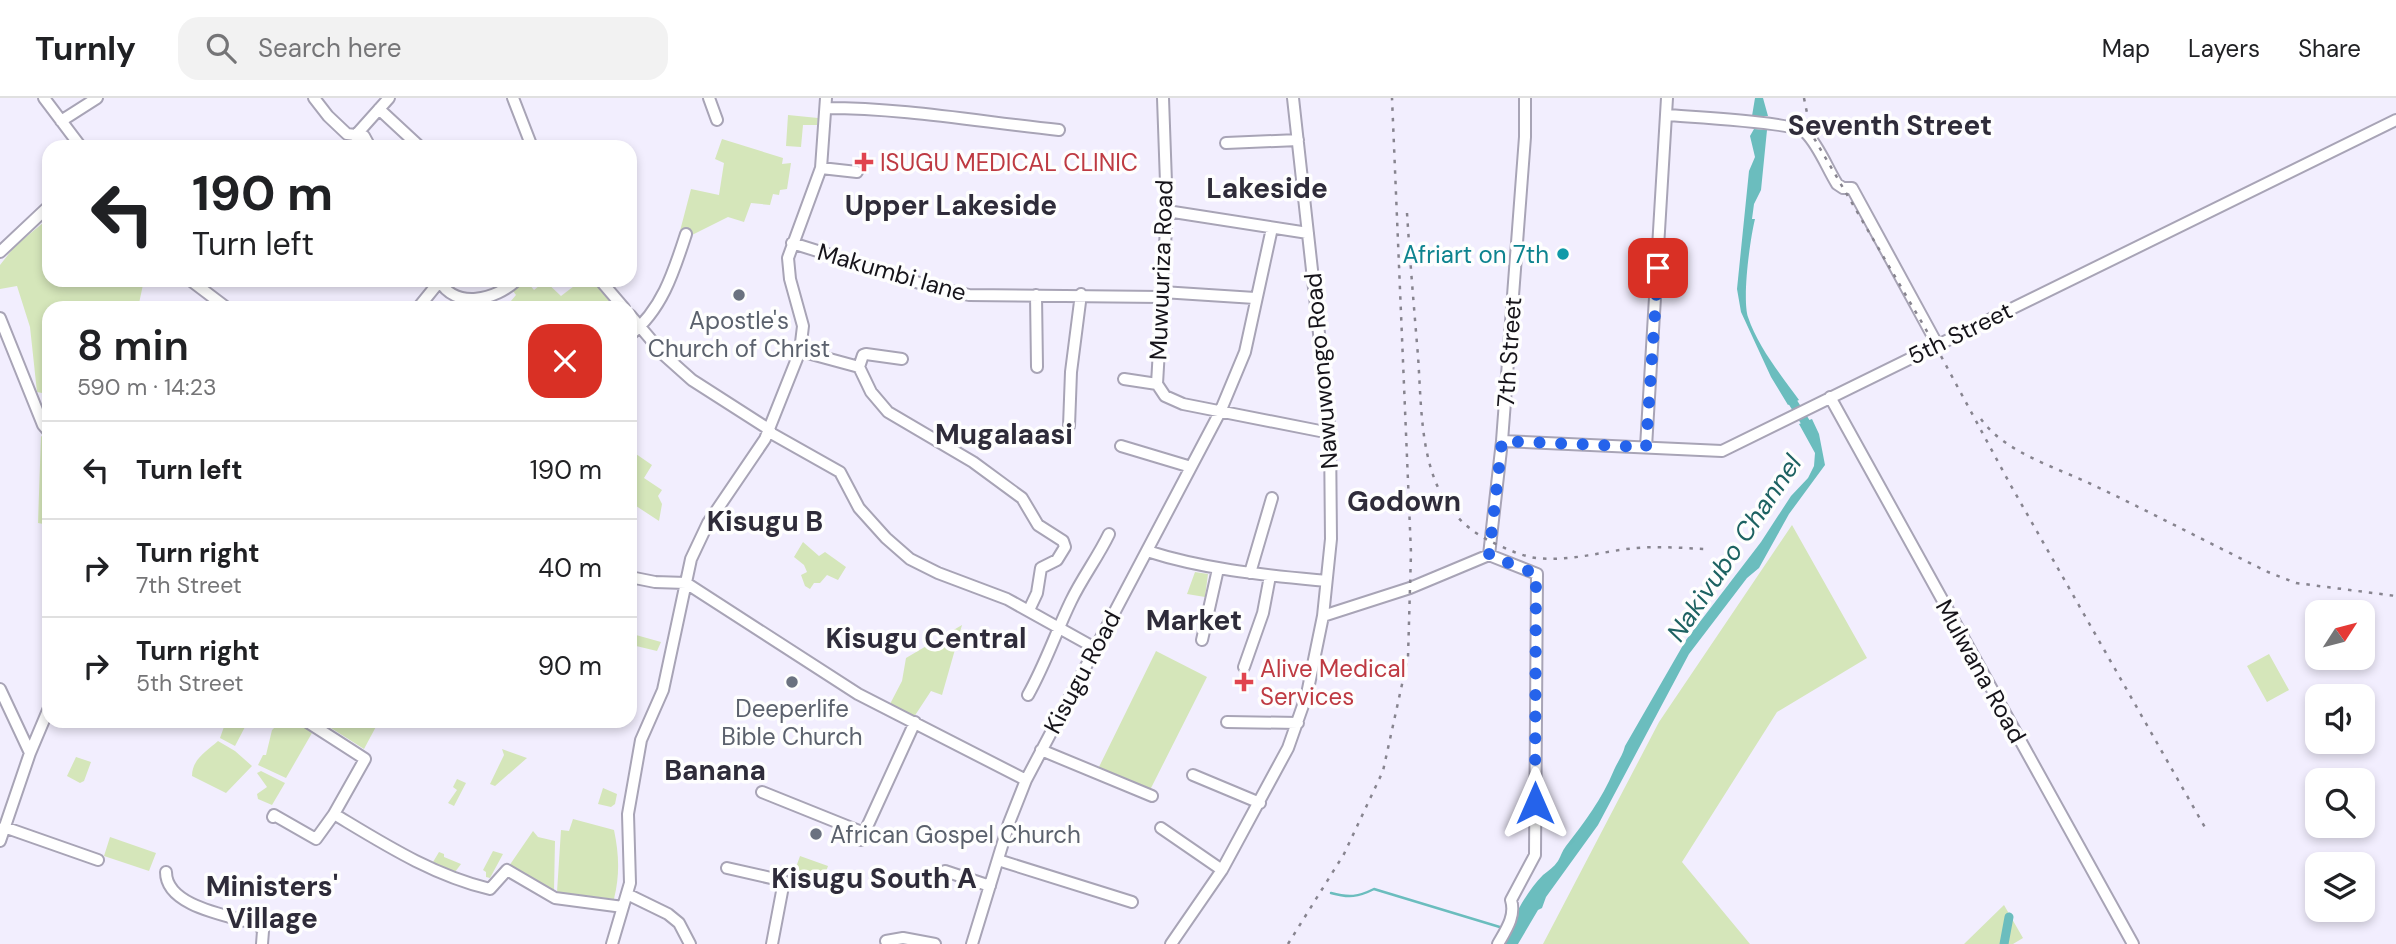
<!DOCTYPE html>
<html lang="en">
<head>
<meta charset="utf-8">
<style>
  body { margin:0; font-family:"DM Sans",sans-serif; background:#f2f2f2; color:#202124; height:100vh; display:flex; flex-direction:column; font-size:26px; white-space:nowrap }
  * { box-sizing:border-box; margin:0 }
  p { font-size:23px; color:#757577 }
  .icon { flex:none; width:38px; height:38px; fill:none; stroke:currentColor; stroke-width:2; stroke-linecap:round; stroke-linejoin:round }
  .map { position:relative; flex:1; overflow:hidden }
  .panel { position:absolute; left:42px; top:203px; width:595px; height:427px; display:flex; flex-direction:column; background:#fff; border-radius:21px; box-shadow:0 4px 10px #0003 }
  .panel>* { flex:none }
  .hud { position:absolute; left:42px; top:42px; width:595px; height:147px; border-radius:21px; box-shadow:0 4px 10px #0003; background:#fff; color:#202124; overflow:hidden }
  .needle { width:46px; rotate:54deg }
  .fabs { position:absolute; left:2305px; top:502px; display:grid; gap:14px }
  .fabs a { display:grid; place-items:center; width:70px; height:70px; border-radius:14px; background:#fff; box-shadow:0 4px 10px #0003; font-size:35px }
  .pin { position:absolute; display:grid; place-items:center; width:60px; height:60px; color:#fff; margin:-30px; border-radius:14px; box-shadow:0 4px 10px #0006 }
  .me { position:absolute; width:77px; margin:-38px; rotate:0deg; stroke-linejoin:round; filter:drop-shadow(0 0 5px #0008) }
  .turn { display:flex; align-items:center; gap:24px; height:147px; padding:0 35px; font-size:32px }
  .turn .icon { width:91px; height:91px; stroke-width:2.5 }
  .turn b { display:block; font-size:49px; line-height:60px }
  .round { display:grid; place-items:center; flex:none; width:74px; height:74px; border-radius:21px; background:#f2f2f2 }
  .head { display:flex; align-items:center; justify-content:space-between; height:119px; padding:0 35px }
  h1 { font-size:42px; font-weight:600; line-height:52px }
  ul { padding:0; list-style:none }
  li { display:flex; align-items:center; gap:21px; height:98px; padding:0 35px; border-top:2px solid #e0e0e0 }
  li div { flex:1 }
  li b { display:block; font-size:26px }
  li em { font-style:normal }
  header { display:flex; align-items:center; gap:42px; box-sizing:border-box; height:98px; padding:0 35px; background:#fff; border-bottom:2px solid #e0e0e0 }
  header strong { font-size:33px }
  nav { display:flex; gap:38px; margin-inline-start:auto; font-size:24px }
  .search { width:490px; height:63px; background:#f2f2f2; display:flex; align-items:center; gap:18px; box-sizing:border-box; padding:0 24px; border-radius:21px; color:#757577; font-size:26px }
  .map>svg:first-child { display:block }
  .green { fill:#d5e6ba }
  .water { fill:#6bbdbe }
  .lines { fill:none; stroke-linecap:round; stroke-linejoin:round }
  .stream { stroke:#6bbdbe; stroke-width:2.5 }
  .canal { stroke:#6bbdbe; stroke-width:9 }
  .minor-casing { stroke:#a8a4b6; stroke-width:14 }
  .minor { stroke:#fff; stroke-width:10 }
  .rail { stroke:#87848f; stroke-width:2.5; stroke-dasharray:3.5 7; stroke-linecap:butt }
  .route { stroke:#2563eb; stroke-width:12; stroke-dasharray:0 21.6 }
  .health-dot { fill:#e0444e; stroke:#fefefe; stroke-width:2.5 }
  .culture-dot { fill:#0f9aa8; stroke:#fefefe; stroke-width:2.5 }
  .worship-dot { fill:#6b7280; stroke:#fefefe; stroke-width:2.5 }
  .labels { text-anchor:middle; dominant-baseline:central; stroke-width:7; stroke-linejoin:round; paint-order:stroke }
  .health-label { font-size:24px; fill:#be3a42; stroke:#fefefe; text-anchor:start }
  .culture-label { font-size:24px; fill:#0d838f; stroke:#fefefe; text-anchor:end }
  .street-label { font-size:24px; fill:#16141a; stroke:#fefefe }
  .worship-label { font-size:24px; fill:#5b616d; stroke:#fefefe }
  .water-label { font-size:26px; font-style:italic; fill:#1d6262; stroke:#fefefe }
  .quarter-label { font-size:28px; font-weight:bold; fill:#2f2c3a; stroke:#fefefe }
</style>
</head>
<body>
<header>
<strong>Turnly</strong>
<div class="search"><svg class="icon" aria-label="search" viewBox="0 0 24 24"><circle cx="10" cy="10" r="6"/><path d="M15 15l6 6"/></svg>Search here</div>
<nav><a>Map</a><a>Layers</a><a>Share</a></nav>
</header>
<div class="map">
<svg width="2396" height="846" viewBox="0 0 2396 846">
  <rect width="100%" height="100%" fill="#f2eefe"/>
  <path class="green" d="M788 17 818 20 817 27H803L801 49 786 48Z
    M722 41 783 60 782 66 791 65 787 91 780 92 779 97 773 96 770 107 751 105 744 124 728 119 690 138 680 133 691 91 719 97 724 65 715 61Z
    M49 120V182H144L138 210H49V283L42 295 37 294 30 229 17 188 0 191V167L15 148Z
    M524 182H530L528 185 534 192 545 183 561 198 582 182H597L619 210H565L561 205 555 210H505L516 197 513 193Z
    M41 338 49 342V427L38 425Z
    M636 356 652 367 644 380 662 392 658 398 662 406 659 423 630 404V364Z
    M1792 427 1867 560 1777 614 1682 764 1750 846H1543L1659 624Z
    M803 444 819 458 825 454 846 469 838 482 827 477 820 485H814L810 491 805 488 801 477 807 474 804 467 794 459Z
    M1195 474 1208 476 1205 499 1187 496Z
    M962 527 942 597 931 593 912 622 890 606 902 583 906 560Z
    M636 537 661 544 657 553 632 547Z
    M1156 553 1207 579 1148 696 1098 671Z
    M2269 556 2289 592 2267 604 2247 568Z
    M226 623H239L246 627 235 648 220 640Z
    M283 623H296L312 635 286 680 258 667 263 657H266L272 632 278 626 281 628Z
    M320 623H379L364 651Z
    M218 643 235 653 252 668 226 695 192 678C192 661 207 653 218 643Z
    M502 651 527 660 495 688 490 686 504 657Z
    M76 659 91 664 84 683 80 685 67 678Z
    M261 673 285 685 272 707 258 701 257 696 267 689 257 675Z
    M457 681 466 685 454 708 448 705 457 692 453 689Z
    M603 690 617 696 615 706 611 709 598 706Z
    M573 721 614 732C619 756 620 776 614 801L557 794 561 732 569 733Z
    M533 733 538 739 555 743 554 793 535 785 509 768Z
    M110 739 156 755 149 773 104 758Z
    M493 753 503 756 490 780 486 779V774L483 772Z
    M439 754 444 756V759L461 766 455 774 433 764Z
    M800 758 828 768 823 782 795 772Z
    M2004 807 2023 840 2013 846H1964Z"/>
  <path class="water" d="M1755 0H1763L1768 18H1752Z
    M1754 31 1767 32 1761 92 1754 106 1752 121H1755C1750 141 1742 200 1748 219 1758 249 1781 277 1799 302L1788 307 1771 279 1741 214 1737 191 1749 73 1755 59 1750 38Z
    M1812 321 1819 336 1825 367 1789 416 1759 470 1747 480 1689 556 1598 727 1546 799 1542 810 1538 812 1518 846H1502C1511 824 1525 795 1543 777 1548 773 1554 769 1558 763 1561 758 1562 753 1566 748 1584 725 1602 701 1614 672 1618 663 1623 657 1625 648L1686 542 1761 444 1791 398 1808 380 1814 368 1815 355 1799 326Z"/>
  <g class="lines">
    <path class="stream" d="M1331 795C1349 800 1358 799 1374 791L1503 830"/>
    <path class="canal" d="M1787 295 1811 333
      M2004 846 2009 819"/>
    <defs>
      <path id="minor" d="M44 0 81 49
        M314 0 328 18 347 36 364 38 370 49
        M513 0 532 49
        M709 0 717 22
        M1163 0 1167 113 1157 286 1165 298 1183 306 1330 335
        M826 10C905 10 981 24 1059 32
        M379 11 420 49
        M1668 17C1689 19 1797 24 1806 35 1819 48 1827 70 1837 86L1843 90H1852L1937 246
        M61 23 97 0
        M355 38 389 0
        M1226 45 1298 42
        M821 70 857 74
        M1167 113 1308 135
        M792 145 929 188 969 197 1161 199
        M0 154 49 108
        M190 182 227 210
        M439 182C455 212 496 202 517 182
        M600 182 624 210
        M1162 194 1255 200
        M1036 197 1037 269
        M418 210 439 184
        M630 217 664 257 692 282 770 332
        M0 220 43 327 49 334
        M630 237C662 212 674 173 686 136
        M800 253 859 269 871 294 888 314 973 364 1022 400 1038 427 1063 443 1065 449 1057 462 1041 470 1037 495 1029 512
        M859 269 863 257 866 256 902 261
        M1124 281 1157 286
        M1830 299 2133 846
        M1069 328 1071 274 1081 196
        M769 334 840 374 859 410 886 440 910 461 938 475 1007 501 1095 550
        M1502 343 1722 353 2396 22
        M1121 348 1191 369
        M1646 349 1667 0
        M1147 453C1206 472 1265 477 1326 483
        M1489 457 1537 476 1535 757 1511 802C1516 818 1506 832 1498 846
        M1250 475 1272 400
        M630 479 655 484 686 485 858 596 1026 682
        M1323 518 1410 490 1489 457 1502 343 1525 39V0
        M1202 542 1218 471
        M1244 569 1263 515 1270 478
        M0 591 30 655
        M1028 597C1045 567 1056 534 1071 503 1082 480 1098 459 1109 436
        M306 623 365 661 334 716C384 746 432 777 490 791L507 772 555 800 623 809
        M1227 624 1298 625
        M1041 652 1152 698
        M1193 677 1260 705
        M762 694 864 735
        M273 719 274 717 316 741 334 716
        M4 729 98 762
        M1161 730 1222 772
        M861 742 915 624
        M0 743 30 655 49 610
        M998 762 1132 804
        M727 770 784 783 772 846
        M945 773 990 788
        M166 774C166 810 233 818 259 827L263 833 262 846
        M627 796 668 816 679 825 690 846
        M886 843 903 840 935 846
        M612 846 630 785 628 716 641 642 663 592 691 461 708 425 765 341 800 253 803 228 790 181 788 160 821 70 826 0
        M972 846 1009 725 1026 682 1220 314 1245 254 1272 130
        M1171 846 1222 772 1288 650 1307 596 1323 518 1331 441 1330 335 1293 0"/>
    </defs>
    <use href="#minor" class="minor-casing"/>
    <use href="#minor" class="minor"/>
    <path class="rail" d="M1804 0 1811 35 1935 247 2010 386 2207 733
      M1407 115C1410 162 1414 210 1418 258 1423 330 1418 411 1496 446 1509 452 1522 458 1536 460 1570 464 1603 453 1636 450 1659 448 1683 450 1705 451
      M1981 321C2004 354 2055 369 2091 386 2150 414 2209 445 2268 474L2296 485 2396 498
      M1288 846 1344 756 1383 673 1408 559 1411 455 1392 0"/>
  </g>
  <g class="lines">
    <path class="route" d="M1535 705 1536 476 1489 457 1502 343 1646 349 1658 170"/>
  </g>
  <g class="health-dot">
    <path d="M860.5 53.5h7v7h7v7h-7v7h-7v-7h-7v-7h7z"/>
    <path d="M1240.5 573.5h7v7h7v7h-7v7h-7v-7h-7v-7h7z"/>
  </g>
  <circle class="culture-dot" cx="1563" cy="156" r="7"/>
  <g class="worship-dot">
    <circle cx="739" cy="197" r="7"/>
    <circle cx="792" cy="584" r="7"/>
    <circle cx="816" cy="736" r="7"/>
  </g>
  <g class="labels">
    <g class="health-label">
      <text x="880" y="64">ISUGU MEDICAL CLINIC</text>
      <text x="1260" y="570">Alive Medical<tspan x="1260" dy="28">Services</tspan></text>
    </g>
    <g class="culture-label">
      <text x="1549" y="156">Afriart on 7th</text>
    </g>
    <g class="street-label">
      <text transform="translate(1161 172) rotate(-88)">Muwuuriza Road</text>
      <text transform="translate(892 174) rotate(16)">Makumbi lane</text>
      <text transform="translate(1960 235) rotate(-26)">5th Street</text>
      <text transform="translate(1509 254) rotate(-86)">7th Street</text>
      <text transform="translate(1321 273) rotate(-95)">Nawuwongo Road</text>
      <text transform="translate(1981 573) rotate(61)">Mulwana Road</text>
      <text transform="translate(1082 574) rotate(-62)">Kisugu Road</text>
    </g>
    <g class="worship-label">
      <text x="739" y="222">Apostle's<tspan x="739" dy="28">Church of Christ</tspan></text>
      <text x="792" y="610">Deeperlife<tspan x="792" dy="28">Bible Church</tspan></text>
      <text x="830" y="736" text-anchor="start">African Gospel Church</text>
    </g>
    <g class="water-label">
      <text transform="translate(1734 450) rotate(-56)">Nakivubo Channel</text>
    </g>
    <g class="quarter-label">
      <text x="1890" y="27">Seventh Street</text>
      <text x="1267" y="90">Lakeside</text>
      <text x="951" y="107">Upper Lakeside</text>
      <text x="1004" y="336">Mugalaasi</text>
      <text x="1404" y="403">Godown</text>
      <text x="765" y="423">Kisugu B</text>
      <text x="1194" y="522">Market</text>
      <text x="926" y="540">Kisugu Central</text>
      <text x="715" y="672">Banana</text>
      <text x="874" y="780">Kisugu South A</text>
      <text x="272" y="788">Ministers'<tspan x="272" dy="32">Village</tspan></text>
    </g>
  </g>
</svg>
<div class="fabs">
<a><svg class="needle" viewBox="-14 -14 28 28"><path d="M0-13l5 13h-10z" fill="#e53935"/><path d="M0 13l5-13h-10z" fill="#757577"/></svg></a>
<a><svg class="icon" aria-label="sound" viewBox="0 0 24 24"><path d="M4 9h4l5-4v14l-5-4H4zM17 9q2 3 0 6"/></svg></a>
<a><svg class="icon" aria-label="search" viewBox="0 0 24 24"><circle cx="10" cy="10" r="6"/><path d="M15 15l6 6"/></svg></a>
<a><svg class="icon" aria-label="layers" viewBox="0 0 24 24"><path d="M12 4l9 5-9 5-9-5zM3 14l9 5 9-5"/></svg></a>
</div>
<div class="pin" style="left:1658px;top:170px;background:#d93025"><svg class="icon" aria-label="arrive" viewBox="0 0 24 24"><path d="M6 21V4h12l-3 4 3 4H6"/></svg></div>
<svg class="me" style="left:1535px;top:705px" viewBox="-20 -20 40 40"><path d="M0-17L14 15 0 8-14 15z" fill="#2563eb" stroke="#fff" stroke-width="4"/></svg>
<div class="hud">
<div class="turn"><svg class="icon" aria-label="left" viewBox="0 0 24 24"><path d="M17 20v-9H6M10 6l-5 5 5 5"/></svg><div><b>190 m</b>Turn left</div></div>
</div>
<section class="panel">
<div class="head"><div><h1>8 min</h1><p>590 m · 14:23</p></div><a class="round" style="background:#d93025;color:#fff"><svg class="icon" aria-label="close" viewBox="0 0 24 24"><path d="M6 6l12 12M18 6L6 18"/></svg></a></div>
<ul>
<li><svg class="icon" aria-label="left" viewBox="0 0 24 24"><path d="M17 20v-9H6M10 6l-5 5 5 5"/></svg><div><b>Turn left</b></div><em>190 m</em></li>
<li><svg class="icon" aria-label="right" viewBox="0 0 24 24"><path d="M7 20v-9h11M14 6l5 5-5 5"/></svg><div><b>Turn right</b><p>7th Street</p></div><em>40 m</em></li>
<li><svg class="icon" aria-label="right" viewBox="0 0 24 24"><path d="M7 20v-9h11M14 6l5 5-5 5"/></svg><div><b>Turn right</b><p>5th Street</p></div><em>90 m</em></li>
</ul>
</section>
</div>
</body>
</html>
